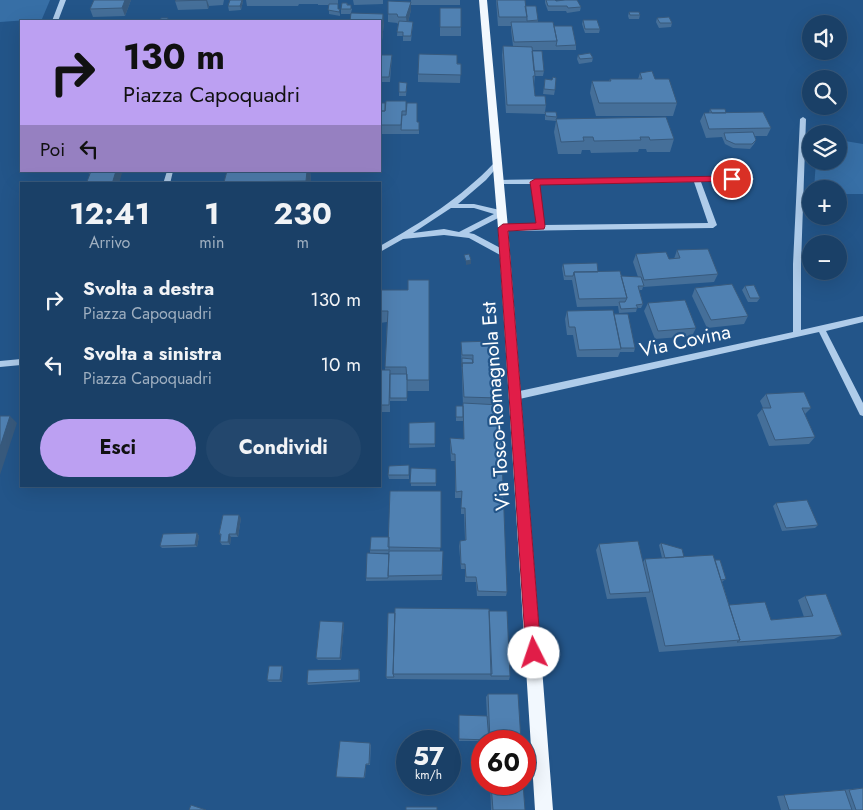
<!DOCTYPE html>
<html lang="it">
<head>
<meta charset="utf-8">
<style>
  body { margin:0; font-family:Jost,sans-serif; background:#23476d; color:#f1f3f6; height:100vh; display:flex; flex-direction:column; font-size:19px; white-space:nowrap }
  * { box-sizing:border-box; margin:0 }
  p { font-size:16px; color:#9fafc0 }
  .icon { flex:none; width:28px; height:28px; fill:none; stroke:currentColor; stroke-width:2; stroke-linecap:round; stroke-linejoin:round }
  .map { position:relative; flex:1; overflow:hidden }
  .side { position:absolute; left:20px; top:182px; width:361px; height:305px; display:flex; flex-direction:column; background:#1a4067; border-radius:0px; box-shadow:0 5px 20px #0002,0 0 0 1px #38597b }
  .side>* { flex:none }
  .banner { position:absolute; left:20px; top:20px; width:361px; height:152px; border-radius:0px; box-shadow:0 5px 20px #0002,0 0 0 1px #38597b; background:#bca0f2; color:#111; overflow:hidden }
  .fabs { position:absolute; left:802px; top:15px; display:grid; gap:10px }
  .fabs a { display:grid; place-items:center; width:45px; height:45px; border-radius:50%; background:#1a4067; box-shadow:0 5px 20px #0002,0 0 0 1px #38597b; font-size:25px }
  .speed { position:absolute; left:396px; top:730px; display:flex; gap:10px; font-size:25px; font-weight:700; text-align:center }
  .speed>* { display:grid; place-content:center; width:65px; height:65px; border-radius:50%; background:#1a4067; box-shadow:0 5px 20px #0002,0 0 0 1px #38597b; line-height:1 }
  .speed small { font-size:12px; font-weight:400 }
  .speed .limit { border:8px solid #d22; background:#fff; color:#111 }
  .pin { position:absolute; display:grid; place-items:center; width:42px; height:42px; color:#fff; margin:-21px; border:2px solid #fff; border-radius:50%; box-shadow:0 1px 5px #0007 }
  .me { position:absolute; width:55px; margin:-28px; rotate:356deg; stroke-linejoin:round; filter:drop-shadow(0 0 4px #0008) }
  .turn { display:flex; align-items:center; gap:18px; height:105px; padding:0 20px; font-size:22px }
  .turn .icon { width:65px; height:65px; stroke-width:2.5 }
  .turn b { display:block; font-size:35px; line-height:42px }
  .then { display:flex; align-items:center; height:48px; padding:0 20px; background:#0003; gap:10px; font-size:19px }
  .eta { display:flex; justify-content:space-evenly; align-items:center; height:85px; text-align:center }
  .eta b { font-size:30px; font-weight:700; line-height:35px }
  .button { display:flex; gap:10px; margin-top:auto; padding:10px 20px }
  .button a { flex:1; height:58px; border-radius:30px; background:#bca0f2; color:#111; font-size:20px; font-weight:700; line-height:58px; text-align:center }
  .button a+a { background:#23476d; color:#f1f3f6 }
  ul { padding:0; list-style:none }
  li { display:flex; align-items:center; gap:15px; height:65px; padding:0 20px }
  li div { flex:1 }
  li b { display:block; font-size:19px }
  li em { font-style:normal }
  .map>svg:first-child { display:block }
  .green { fill:#376fa6 }
  .lines { fill:none; stroke-linecap:round; stroke-linejoin:round }
  .minor { fill:#afccea; fill-rule:evenodd }
  .major { fill:#f2f8fe; fill-rule:evenodd }
  .wall { fill:#456f99 }
  .shaded-wall { fill:#385a7d }
  .building { fill:#5081b2; stroke:#385a7d }
  .route { fill:#e11d48; stroke:#92132f }
  .labels { text-anchor:middle; dominant-baseline:central; stroke-width:4.5; stroke-linejoin:round; paint-order:stroke }
  .street-label { font-size:20px; fill:#fff; stroke:#235589 }
</style>
</head>
<body>
<div class="map">
<svg width="863" height="810" viewBox="0 0 863 810">
  <rect width="100%" height="100%" fill="#235589"/>
  <path class="green" d="M0 0H50L42 19 0 22Z
    M839 140 863 144V194H839V189H814L816 161H839Z"/>
  <g class="lines">
    <path class="minor" d="M60 0H66L58 21H52Z
      M803 117 806 119 801 264V330L863 316V322L826 331 863 403V416L860 415 819 332 515 400 512 399 511 396 512 393 515 392 793 332V264L800 119Z
      M494 163H496L499 165 486 180 458 204H474L504 211V215L469 233 474 234 508 252 509 254 508 256H502L469 238 444 235 403 239 380 252V246C422 222 461 198 494 163ZM451 208H474L494 214 459 232 444 229 413 233Z
      M167 171H173L170 184H163Z
      M694 177H751L754 179 751 181 701 182 717 225 713 228 503 231 499 228 503 225H537L532 184H496L495 182 498 180ZM694 182 708 223 544 225 539 184Z
      M21 359V365L0 367V361Z"/>
    <path class="major" d="M479 0H487L508 228 553 810H535L498 228Z"/>
  </g>
  <path class="wall" d="M94 0H131L125 16 93 17 90 9Z
    M176 0H224L223 5 209 6 208 9 178 10 175 1Z
    M246 0H338V9L340 14V16L329 14V5H318V4H299L298 6H247Z
    M353 0H383V4L354 5Z
    M411 0H435V5V0H460V5H411Z
    M496 0H525V6L538 20V22L554 26 576 45V50H532L544 71 543 76H535L534 85 535 96 546 105 545 112 557 117 556 119 674 139 670 152H647L646 149H639L638 152 591 153 590 150H582L581 154H558L554 132 556 121 545 120V114L506 113 502 55 503 46H513L511 30V26H498Z
    M545 0H555L556 1 581 7 580 11 567 13 566 11H548L545 3Z
    M243 1 241 10 229 11 228 6Z
    M411 2V10L408 22H413L411 41H403V36H397L398 24 397 23 388 22V14Z
    M347 3 348 5 352 9 351 13 384 22 382 41H380V21L351 14H341V9Z
    M440 8 461 27V36H440Z
    M629 12 640 15 639 19H629L628 16Z
    M657 18 672 23 671 27 659 28 656 22Z
    M583 20 600 29 599 33H585L582 24Z
    M380 55H392L390 82H380Z
    M578 55 593 58 592 62 579 64 577 59Z
    M457 63 461 64 460 83 418 82V74Z
    M640 73 655 79 677 103 673 116H596L590 93 592 81H609L610 79H638Z
    M545 79 555 90 554 95 543 94Z
    M399 82 407 83 406 96H399Z
    M380 103 406 107 417 122H419V134H380Z
    M710 109 726 113 771 128 767 136H755L756 140 754 144 750 149 733 148 725 144 722 137 706 138 700 121 704 113H709Z
    M88 171H127L126 173 89 174Z
    M227 171H310L311 181V184H224V182Z
    M677 250 718 274 714 282 643 287 642 290H639L643 304 641 308H637L636 312 619 313 618 306 577 307 572 280H564L562 268 563 264 598 272 621 276 638 277 633 262 636 254 669 259H674Z
    M429 280V391H407V384V401H390V412H382L381 428H380V370H385L387 322 380 323V290H408Z
    M745 286 760 298 757 302H748L742 290Z
    M695 288 748 316 744 324 707 328 692 296Z
    M648 303 696 328 692 336 655 339 644 311Z
    M567 311 614 314 635 348 634 352H620L618 357H577L573 335H567L565 319Z
    M494 341 499 398 498 405 507 592 506 596H477L476 582H465V569H461L459 546 460 541 465 540 464 514H461V498H455V461H451L450 445V438L464 439 463 421H456V410L463 406 461 349V342Z
    M766 394 811 408 805 414 815 437 809 444 769 446 757 415 763 408 760 401Z
    M435 422V447L409 448V423Z
    M409 465V479H389L388 475Z
    M411 468 436 469V486H411Z
    M441 491 440 551H443L442 580 366 581V578L389 554V553H370V550L389 537Z
    M776 503 818 525 815 528 782 531 773 506Z
    M241 518 238 537H231L230 545H222L220 542 221 536 219 534Z
    M197 533 199 536 197 547 162 548 160 546Z
    M661 543 684 557 715 560 726 579 723 581 722 582 729 605 771 620 804 617 798 600 805 596 842 635 834 639 659 652 646 597 607 599 596 550 599 544 643 562 645 559 662 558 659 545Z
    M489 611 510 676 509 680 387 679 386 677Z
    M343 622 344 624 341 660H318L316 658Z
    M282 666 283 668 282 682H269L267 680Z
    M360 671V682L308 685 307 683Z
    M488 694 521 741H459V717L487 716 486 697Z
    M371 744 370 765H366L365 778 337 777H336Z
    M490 784H523L525 810H491Z
    M863 788V810H781L777 796Z"/>
  <path class="shaded-wall" d="M125 0H131L125 16 122 8Z
    M206 0H207L209 6 208 9Z
    M242 0H243V1L241 10 240 6Z
    M411 2V10L407 26 406 17Z
    M383 14 384 22 382 41V33Z
    M116 171H121L122 173 119 184H112Z
    M307 171H310L311 181V184H306V181Z
    M471 260V264L466 265V261Z
    M10 416 17 423 0 475V447Z
    M239 515 241 518 238 537 236 534Z
    M197 533 199 536 197 547 195 545Z
    M229 534 231 537 230 545 228 542Z
    M343 622 344 624 341 660 340 658Z
    M282 666 283 668 282 682 280 680Z"/>
  <path class="building" d="M94 0H125L122 8 90 9Z
    M176 0H206L175 1Z
    M230 0H242L240 6H228Z
    M497 0H525L527 17H499Z
    M546 0H555L556 1 565 0H577L581 7 568 8 567 6H548Z
    M388 1 411 2 406 17H398L397 14H388Z
    M342 3H347V5H351V9H341Z
    M329 4H338V9H340L339 12 328 10Z
    M525 6H536L538 20 527 21V17Z
    M440 8H461V27H440Z
    M629 12H639L640 15H630Z
    M351 13 383 14 382 33H380V21H350Z
    M669 17 672 23H660L657 18Z
    M161 18H168L167 21H160Z
    M583 20H597L600 29H585Z
    M399 21 413 22 411 36H403V32H397Z
    M511 22H553L557 41 514 42Z
    M554 26H572L576 45 556 46 557 41Z
    M503 46 532 47 535 76H533L535 96H545L546 105H507Z
    M532 51H542L544 71H534Z
    M590 53 593 58 580 59 578 55Z
    M419 54 457 55V64H461V75L418 74Z
    M380 55H392L389 77H380Z
    M652 71 655 79H669L677 103H599L592 81H611L610 79H642L640 73Z
    M553 77 556 78 555 90 544 89 545 79 552 80Z
    M399 82 407 83 406 92H399Z
    M386 101H406V111H402L401 125H380V111H385Z
    M380 103H385V111H380Z
    M407 103H417V122H419V130H401L402 115H406Z
    M710 109H725L726 113H712Z
    M545 112H556L557 117 546 116Z
    M763 112 771 128 709 129 704 113Z
    M666 117 674 139 650 140 649 137H640L641 140 594 141 593 137H583L584 141 561 142 556 119Z
    M753 132 756 140 752 144H735L726 140 724 133Z
    M91 171H116L112 184H86Z
    M227 171H307L306 181 224 182Z
    M708 249 718 274 644 280 636 254 666 252 669 259 680 258 677 250Z
    M469 254 471 260 466 261 464 255Z
    M597 263 598 272H574L573 276H565L563 264Z
    M620 271 627 298 579 299 574 272Z
    M621 276 641 277 644 286H638L643 304 636 305 638 308 621 309 619 302H625L627 298Z
    M408 280H429V380H407L406 367H385L388 311H380V290H408Z
    M732 284 748 316 711 320 695 288Z
    M754 285 760 298H750L745 286Z
    M685 300 696 328 658 331 648 303Z
    M613 310 621 349 579 350 575 327H569L567 311Z
    M614 314H628L635 348H621Z
    M494 341 499 398 464 397 462 363H473V355H462L461 342Z
    M462 358 472 359 473 363H462V367Z
    M380 370H390L389 405H380Z
    M390 374H407V398H390Z
    M804 392 811 408H802L815 437 775 440 762 408H771L766 394Z
    M463 403 500 405 507 592 478 591 476 577H466L465 564H461L460 541 466 540 465 508H461L462 491 456 492 455 454H452L450 438 464 439Z
    M456 406H463V417H456Z
    M380 408H381V424H380Z
    M0 416H10L0 447Z
    M435 422V444H409V423Z
    M409 465V475H388L389 466Z
    M411 468 436 469V483H410Z
    M390 491H441V548L388 547Z
    M807 500 818 525 786 528 776 503Z
    M223 515H239L236 534H229L228 542H220L221 534H219Z
    M197 533 195 545 160 546 163 534Z
    M371 537H389V550H370Z
    M638 541 650 592 610 594 599 544Z
    M661 543 682 549 684 557 665 558Z
    M389 551H443L442 575 388 576Z
    M367 553 389 554 388 578H366Z
    M713 555 740 640 665 646 645 559Z
    M715 560H720L726 579 721 580Z
    M826 594 842 635 737 642 740 640 729 605 765 602 771 620 813 616 805 596Z
    M395 608 489 609 492 674H393Z
    M489 611H507L510 676H491Z
    M388 613H395L393 674 394 677H386Z
    M320 621 343 622 340 658H316Z
    M269 666H282L280 680H267Z
    M359 669V680L307 683 308 670Z
    M488 694H518L521 741H490Z
    M459 715 487 716 489 740 459 739Z
    M340 741 370 743 369 764H366L364 778 336 777Z
    M491 784H523L525 810H493Z
    M863 788V810H856L849 790Z
    M845 790 852 810H789L784 795Z
    M191 805 206 810H189Z
    M406 807H437V810H406Z"/>
  <path class="route" d="M732 176 736 177V181L540 185 545 226 544 229 508 231 541 653 538 658 534 660 529 658 526 653 498 228 503 224 536 223 530 182 535 179Z"/>
  <g class="labels">
    <g class="street-label">
      <text transform="translate(685 341) rotate(-12)">Via Covina</text>
      <text transform="translate(496 406) rotate(-94)">Via Tosco-Romagnola Est</text>
    </g>
  </g>
</svg>
<div class="fabs">
<a><svg class="icon" aria-label="sound" viewBox="0 0 24 24"><path d="M4 9h4l5-4v14l-5-4H4zM17 9q2 3 0 6"/></svg></a>
<a><svg class="icon" aria-label="search" viewBox="0 0 24 24"><circle cx="10" cy="10" r="6"/><path d="M15 15l6 6"/></svg></a>
<a><svg class="icon" aria-label="layers" viewBox="0 0 24 24"><path d="M12 4l9 5-9 5-9-5zM3 14l9 5 9-5"/></svg></a>
<a>+</a>
<a>−</a>
</div>
<div class="speed"><div>57<small>km/h</small></div><div class="limit">60</div></div>
<div class="pin" style="left:732px;top:179px;background:#d93025"><svg class="icon" aria-label="arrive" viewBox="0 0 24 24"><path d="M6 21V4h12l-3 4 3 4H6"/></svg></div>
<svg class="me" style="left:534px;top:653px" viewBox="-20 -20 40 40"><circle r="19" fill="#fff"/><path d="M0-13L10 11 0 6-10 11z" fill="#e11d48"/></svg>
<div class="banner">
<div class="turn"><svg class="icon" aria-label="right" viewBox="0 0 24 24"><path d="M7 20v-9h11M14 6l5 5-5 5"/></svg><div><b>130 m</b>Piazza Capoquadri</div></div>
<div class="then">Poi<svg class="icon" aria-label="left" viewBox="0 0 24 24"><path d="M17 20v-9H6M10 6l-5 5 5 5"/></svg></div>
</div>
<section class="side">
<div class="eta">
<div><b>12:41</b><p>Arrivo</p></div>
<div><b>1</b><p>min</p></div>
<div><b>230</b><p>m</p></div>
</div>
<ul>
<li><svg class="icon" aria-label="right" viewBox="0 0 24 24"><path d="M7 20v-9h11M14 6l5 5-5 5"/></svg><div><b>Svolta a destra</b><p>Piazza Capoquadri</p></div><em>130 m</em></li>
<li><svg class="icon" aria-label="left" viewBox="0 0 24 24"><path d="M17 20v-9H6M10 6l-5 5 5 5"/></svg><div><b>Svolta a sinistra</b><p>Piazza Capoquadri</p></div><em>10 m</em></li>
</ul>
<div class="button"><a>Esci</a><a>Condividi</a></div>
</section>
</div>
</body>
</html>
